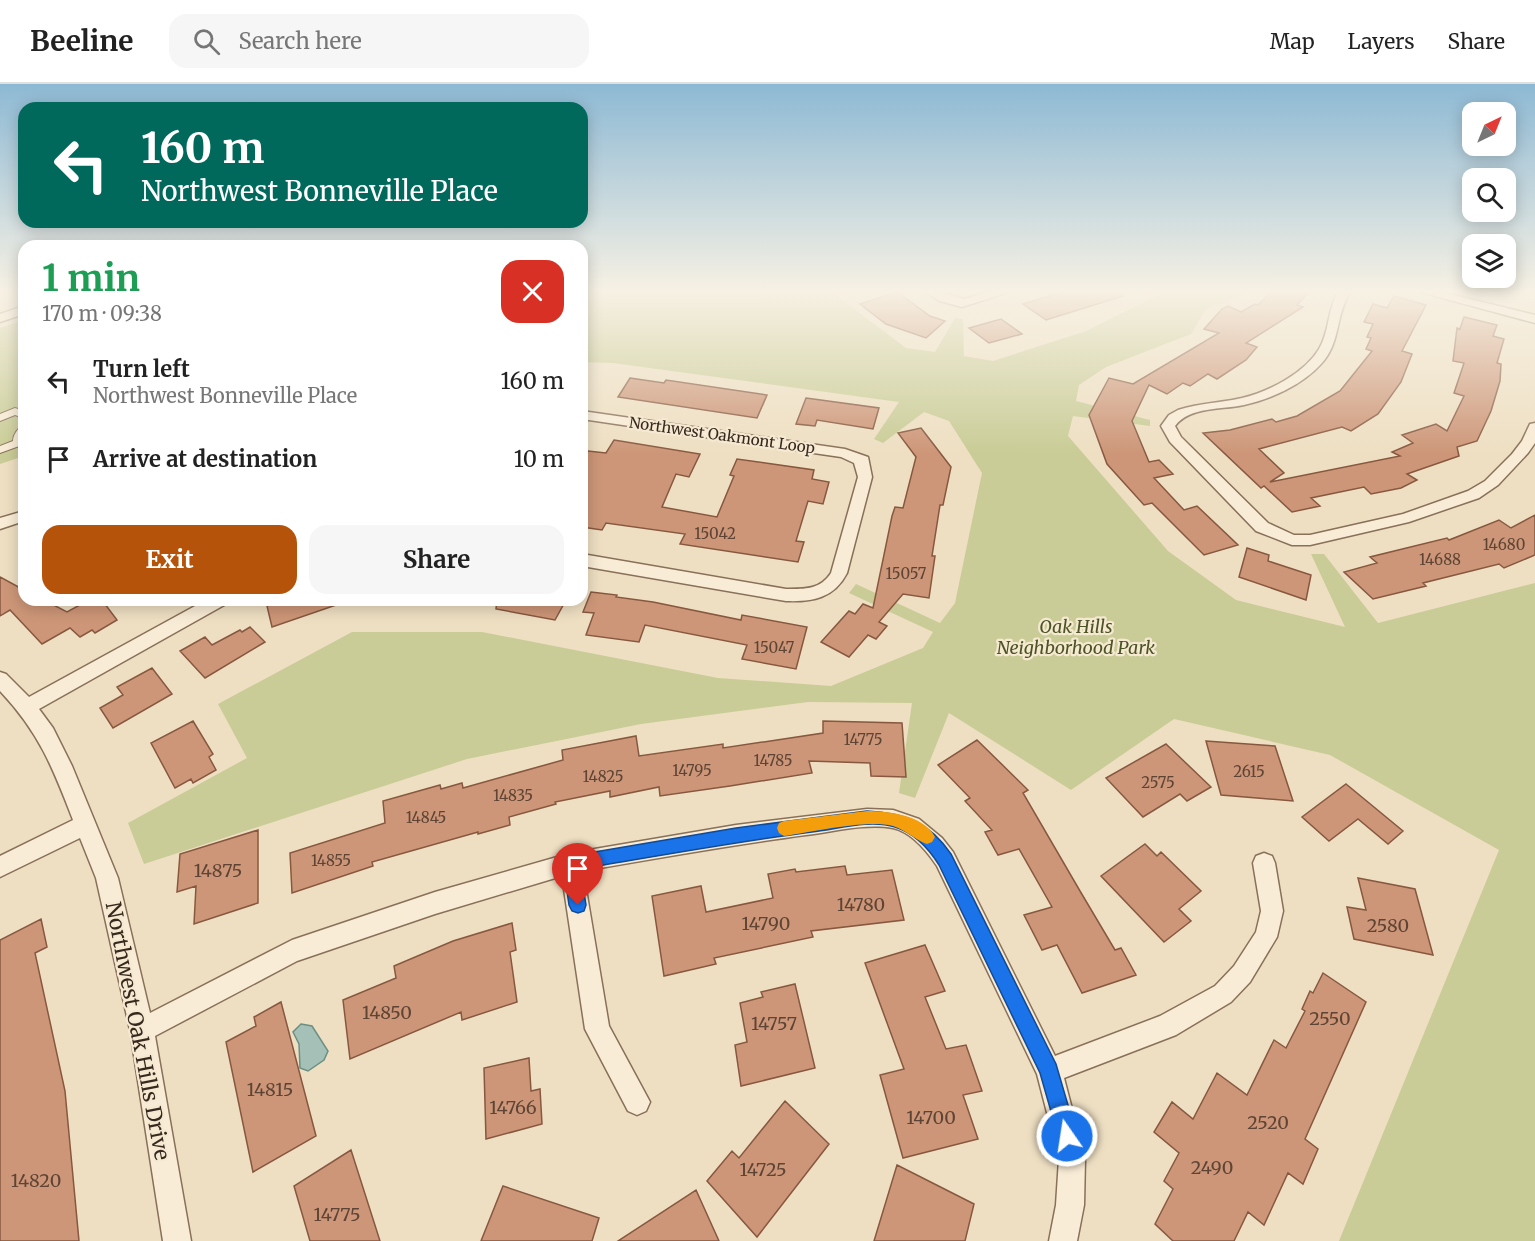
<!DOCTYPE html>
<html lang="en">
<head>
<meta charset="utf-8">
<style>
  body { margin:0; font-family:Merriweather,serif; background:#f6f6f6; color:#222; height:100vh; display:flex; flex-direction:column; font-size:22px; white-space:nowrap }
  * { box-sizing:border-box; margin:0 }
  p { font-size:20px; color:#767676 }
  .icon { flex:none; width:33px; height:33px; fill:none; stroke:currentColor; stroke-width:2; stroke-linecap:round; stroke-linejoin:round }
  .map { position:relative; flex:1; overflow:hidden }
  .details { position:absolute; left:18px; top:156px; width:570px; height:366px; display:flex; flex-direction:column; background:#fff; border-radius:18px; box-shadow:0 3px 15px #0003 }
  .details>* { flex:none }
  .guide { position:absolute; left:18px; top:18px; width:570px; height:126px; border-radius:18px; box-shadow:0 3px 15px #0003; background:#00695c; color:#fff; overflow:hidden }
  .needle { width:39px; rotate:43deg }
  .tools { position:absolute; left:1462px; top:18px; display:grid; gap:12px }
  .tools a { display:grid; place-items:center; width:54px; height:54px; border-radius:12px; background:#fff; box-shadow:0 3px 15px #0003; font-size:30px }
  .pin { position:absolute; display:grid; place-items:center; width:51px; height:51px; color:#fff; margin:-62px -26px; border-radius:50% 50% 50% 0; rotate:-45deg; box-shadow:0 0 6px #0007 }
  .pin .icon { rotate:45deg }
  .me { position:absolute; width:66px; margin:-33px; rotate:347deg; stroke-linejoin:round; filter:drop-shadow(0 0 4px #0008) }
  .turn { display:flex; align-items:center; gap:21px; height:126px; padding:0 24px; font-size:27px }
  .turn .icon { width:78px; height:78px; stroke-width:2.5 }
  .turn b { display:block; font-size:42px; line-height:51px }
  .round { display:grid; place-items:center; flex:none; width:63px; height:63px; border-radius:18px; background:#f6f6f6 }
  .head { display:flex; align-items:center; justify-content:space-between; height:102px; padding:0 24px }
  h1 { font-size:36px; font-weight:700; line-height:45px; color:#1e9e55 }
  .cta { display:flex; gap:12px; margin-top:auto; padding:12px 24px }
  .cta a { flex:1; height:69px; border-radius:18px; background:#b45309; color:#fff; font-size:24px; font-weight:700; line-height:69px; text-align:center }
  .cta a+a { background:#f6f6f6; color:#222 }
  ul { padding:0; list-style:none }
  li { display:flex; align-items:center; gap:18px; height:78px; padding:0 24px }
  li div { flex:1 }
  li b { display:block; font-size:22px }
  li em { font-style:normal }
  header { display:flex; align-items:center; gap:36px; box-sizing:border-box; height:84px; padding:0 30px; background:#fff; border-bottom:2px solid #e0e0e0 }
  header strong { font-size:28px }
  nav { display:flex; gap:33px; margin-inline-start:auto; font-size:21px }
  .search { width:420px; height:54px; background:#f6f6f6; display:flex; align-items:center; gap:15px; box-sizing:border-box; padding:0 21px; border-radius:18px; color:#767676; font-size:22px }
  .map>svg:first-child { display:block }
  .green { fill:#c9cc96 }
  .water { fill:#a5c1b7; stroke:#6c8f84; stroke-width:1.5 }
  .building { fill:#cd9678; stroke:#87583f; stroke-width:1.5 }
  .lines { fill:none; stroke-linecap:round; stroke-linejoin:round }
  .pedestrian-casing { stroke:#887059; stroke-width:2 }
  .minor-casing { stroke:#887059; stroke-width:3 }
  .pedestrian { fill:#f9ecd6; fill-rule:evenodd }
  .minor { fill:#f9ecd6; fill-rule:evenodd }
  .route { fill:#1a73e8; stroke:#114b97; stroke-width:1.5 }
  .slow { fill:#f59e0b }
  .labels { text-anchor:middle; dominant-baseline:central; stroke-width:4.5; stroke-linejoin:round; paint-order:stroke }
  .far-street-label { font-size:15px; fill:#38291e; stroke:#f6e9d2 }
  .number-label { font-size:15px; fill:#5d4434 }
  .park-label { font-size:18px; font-style:italic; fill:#4b5424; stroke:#f6e9d2 }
  .near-number-label { font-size:18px; fill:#5d4434 }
  .near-street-label { font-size:21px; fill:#38291e; stroke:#f6e9d2 }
</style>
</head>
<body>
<header>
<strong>Beeline</strong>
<div class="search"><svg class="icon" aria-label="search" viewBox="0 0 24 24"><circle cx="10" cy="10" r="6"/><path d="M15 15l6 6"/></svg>Search here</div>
<nav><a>Map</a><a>Layers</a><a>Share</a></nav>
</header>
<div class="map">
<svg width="1535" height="1157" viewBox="0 0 1535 1157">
  <rect width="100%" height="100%" fill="#eedfc2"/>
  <path class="green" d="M582 208H832L906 264 935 268 955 234 963 235 964 272 993 277 1086 247 1164 208H1244L1241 212 1206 225 1191 250 1106 283 1079 301 1076 317 1150 336V342L1073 332 1068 352 1168 467 1236 516 1345 543 1311 470H1324L1378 539 1535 499V1157H1339L1499 766 1330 671 1174 635 1071 706 949 629 915 714 899 709 912 619 808 618 641 640 467 675 144 780 128 739 247 674 218 620 352 548H482L718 594 831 602 923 564 933 548 849 509 856 500 940 539 955 519 982 389 949 337 924 328 883 359 874 355 899 318 613 279 582 278Z
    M24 236V372L0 380V244Z"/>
  <path class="water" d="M301 940 312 942 328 967 324 976 308 987 300 984 299 960 293 948Z"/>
  <path class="building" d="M897 208 930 232 945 237 926 254 886 240 860 220Z
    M1062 208H1122L1123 212 1046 236 1023 220Z
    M1271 208H1309L1297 221 1303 223 1246 259 1257 263 1246 276 1217 295 1208 290 1190 302 1183 299 1167 310 1149 301 1132 337 1149 378 1159 376 1173 390 1154 394 1184 426 1197 422 1238 461 1204 471 1152 419 1144 421 1107 380 1089 331 1109 294 1133 300 1219 249 1204 245 1222 225 1228 222 1241 228 1255 220 1258 221Z
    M1394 212 1426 221 1402 267 1412 270 1401 298 1378 330 1351 347 1342 343 1259 365 1284 389 1270 398 1400 372 1392 368 1413 359 1402 351 1436 340 1447 347 1464 312 1454 309 1464 279 1453 277 1457 244 1460 245 1464 233 1497 241 1493 252 1504 255 1497 279 1501 280 1500 297 1491 327 1477 357 1457 363 1459 372 1407 390 1417 396 1401 404 1371 410 1364 403 1311 414 1320 422 1292 428 1264 402 1261 404 1203 349 1230 346 1272 335 1276 338 1297 332 1340 307 1372 267 1366 265 1371 254 1367 253 1373 240 1364 238 1373 220 1387 224Z
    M1001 235 1022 250 989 259 969 244Z
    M630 294 664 299 666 296 767 311 757 334 618 313Z
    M806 314 879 324 873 345 817 336 815 342 796 340Z
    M921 344 951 383 943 421H940L932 472H935L929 514 903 510 879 538 887 542 876 555 868 551 849 573 821 558 849 527 855 530 863 520 873 524 892 432 895 423 903 424 916 373 898 349Z
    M614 356 700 370 689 393 676 390 662 423 717 433 734 392 730 391 737 375 814 386 812 395 829 398 823 420 808 417 796 457 804 458 798 478 680 460 685 450 606 439 602 446 582 443V376L588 367 606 369Z
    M1535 431V471L1504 484 1499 480 1423 499 1426 502 1373 515 1344 488 1377 479 1370 473 1447 454 1449 456 1499 436 1511 444Z
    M1247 464 1269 471 1268 477 1311 491 1306 516 1239 493Z
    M0 493 24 506V516H44L67 528 89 516H102L117 536 95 549 92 546 80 553 70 544 42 560 10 526 0 532Z
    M591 508 617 511 616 513 653 518 741 536 742 531 807 543 796 585 742 575 747 561 645 541 639 558 586 551 594 529 583 528Z
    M284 516H342V519L272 543 267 522Z
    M497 516H566L555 536 496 525Z
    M250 543 265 558 205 594 180 567 205 553 212 561 240 546 242 548Z
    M152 584 172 610 113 644 100 624 123 611 117 603Z
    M193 637 213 670 209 673 216 686 193 699 191 695 175 704 151 659Z
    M823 637 902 639 906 693 871 692 870 679 809 677 812 689 730 702 660 712 659 703 610 713V707L555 718 556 720 509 733 510 741 478 750V748L372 778 373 782 292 809 290 769 385 739 383 717 440 701 441 705 462 699 463 704 563 676 562 666 636 652 639 672 723 660V664L823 649Z
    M977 656 1028 706 1023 709 1080 807 1115 866 1121 864 1136 891 1082 909 1057 861 1042 866 1024 831 1052 823 1019 765 998 771 985 748 992 746 965 717 970 714 938 681Z
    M1206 657 1275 662 1293 717 1221 711Z
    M1166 660 1211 703 1187 717 1180 710 1143 733 1106 694Z
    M1346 700 1403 747 1388 760 1358 735 1329 757 1302 733Z
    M258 746V819L194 840 196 802 177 808 180 770Z
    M1145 760 1157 772 1161 768 1201 807 1179 825 1191 837 1164 858 1101 792Z
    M845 782 847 791 892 786 904 836 811 847 813 853 714 874 716 880 664 892 652 812 701 802 706 828 773 814 768 790 795 785 796 788Z
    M1358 794 1415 805 1433 871 1354 855 1347 823 1366 826Z
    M41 835 47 863 35 869 65 1007 79 1157H0V856Z
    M512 839 516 866 510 868 517 918 462 936 461 928 350 975 343 916 396 894 394 882 453 857Z
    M925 861 945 907 925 913 946 965 966 961 982 1007 963 1011 978 1055 903 1074 880 991 904 985 865 879Z
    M1323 889 1366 918 1305 1055 1318 1065 1303 1100 1288 1089 1264 1141 1248 1128 1234 1157H1173L1155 1140 1173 1105 1164 1097 1179 1069 1154 1048 1172 1018 1193 1035 1217 989 1247 1011 1274 956 1286 964 1305 927 1302 925 1310 907 1313 909Z
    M795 900 815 984 741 1002 735 961 747 958 740 919 763 913 761 908Z
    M281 918 316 1052 253 1088 226 958 256 942 254 933Z
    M529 974 531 1007 540 1005 542 1040 486 1055 484 984Z
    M785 1017 829 1060 757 1153 707 1097 732 1067 739 1074Z
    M351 1066 380 1157H310L294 1102Z
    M897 1081 974 1120 965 1157H874Z
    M503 1102 599 1134 592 1157H481Z
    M696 1106 719 1157H618Z"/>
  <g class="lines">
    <defs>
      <path id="pedestrian" d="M15 324 24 327V334L15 331 0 337V330Z
        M24 342 22 361 0 369V362L13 357C13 351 18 343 24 342Z"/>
      <path id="minor" d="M925 208H940L964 215 989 208H1009L962 223 940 217Z
        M1338 208H1350C1335 232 1341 259 1321 280 1302 301 1271 315 1244 321 1222 326 1190 322 1175 342L1181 353 1268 439 1294 451H1310L1403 430 1468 407 1485 397 1512 370 1522 357 1530 340 1535 339V359L1528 369 1498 401 1479 414 1409 438 1310 461H1292L1256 447 1170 358 1161 342 1169 331 1178 326C1199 319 1220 319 1242 314 1268 308 1305 289 1319 265 1330 247 1327 226 1338 208Z
        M1420 208H1441L1535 231V239Z
        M24 222V230L0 238V230Z
        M582 327 845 365 868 373 872 393 847 489C834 514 813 518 786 517L582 482V470L786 505C804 505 820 506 831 489L858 393 854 379 841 373 582 335Z
        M24 427V437L0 445V434Z
        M206 516H228L226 520 39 625 53 644 72 682 118 794 150 929 292 856 435 808 571 769 736 741 867 725 893 726 919 735 942 754 953 768 1055 972 1160 932 1215 902 1234 882 1256 848 1261 827 1253 779 1256 772 1264 769 1272 772 1275 779 1283 827 1277 853 1250 898 1231 918 1176 951 1064 994 1085 1075 1084 1121 1077 1157H1049L1056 1121 1059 1075 1037 990 937 782C927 767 911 748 893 744 865 739 833 748 806 751 731 761 657 774 583 787L609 942 650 1018 646 1027 637 1031 628 1027 585 945 562 792 435 830 297 877 155 952 191 1157H163L130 946 96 794 80 754 0 793V772L73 736C53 684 39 648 0 607V588L6 590 29 613Z"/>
    </defs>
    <use href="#pedestrian" class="pedestrian-casing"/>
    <use href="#minor" class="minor-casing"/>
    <use href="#pedestrian" class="pedestrian"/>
    <use href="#minor" class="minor"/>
  </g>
  <linearGradient id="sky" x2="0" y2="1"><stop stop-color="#8db9d4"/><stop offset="0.56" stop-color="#f7f1e4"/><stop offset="1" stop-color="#f7f1e4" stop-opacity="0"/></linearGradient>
  <rect width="1535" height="370" fill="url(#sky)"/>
  <path class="route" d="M867 727C905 729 929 738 951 770L1056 980 1077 1052 1074 1059 1067 1062 1060 1059 1040 989 939 781C929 765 914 749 895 743 870 735 838 745 812 748 735 758 658 772 580 785L586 821 584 827 578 829 572 827 569 821 563 779 566 774 571 772 736 744Z"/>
  <path class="slow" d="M867 727C888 727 924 731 935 753L932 758 927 760C915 756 906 746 893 742 867 735 813 748 784 752L779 749 777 744 779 739 784 737Z"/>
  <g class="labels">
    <g class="far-street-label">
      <text transform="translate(722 351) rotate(8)">Northwest Oakmont Loop</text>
    </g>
    <g class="number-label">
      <text x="715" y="449">15042</text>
      <text x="1504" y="460">14680</text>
      <text x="1440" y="475">14688</text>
      <text x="906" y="489">15057</text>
      <text x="774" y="563">15047</text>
      <text x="863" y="655">14775</text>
      <text x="773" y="676">14785</text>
      <text x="692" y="686">14795</text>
      <text x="1249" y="687">2615</text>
      <text x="603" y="692">14825</text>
      <text x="1158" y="698">2575</text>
      <text x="513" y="711">14835</text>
      <text x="426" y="733">14845</text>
      <text x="331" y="776">14855</text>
    </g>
    <g class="park-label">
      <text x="1076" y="542">Oak Hills<tspan x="1076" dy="21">Neighborhood Park</tspan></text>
    </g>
    <g class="near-number-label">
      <text x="218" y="786">14875</text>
      <text x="861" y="820">14780</text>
      <text x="766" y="839">14790</text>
      <text x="1388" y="841">2580</text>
      <text x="387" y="928">14850</text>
      <text x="1330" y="934">2550</text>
      <text x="774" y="939">14757</text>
      <text x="270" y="1005">14815</text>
      <text x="513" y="1023">14766</text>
      <text x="931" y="1033">14700</text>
      <text x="1268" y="1038">2520</text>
      <text x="1212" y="1083">2490</text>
      <text x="763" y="1085">14725</text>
      <text x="36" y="1096">14820</text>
      <text x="337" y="1130">14775</text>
    </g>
    <g class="near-street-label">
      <text transform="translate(138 947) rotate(79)">Northwest Oak Hills Drive</text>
    </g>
  </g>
</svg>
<div class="tools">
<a><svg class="needle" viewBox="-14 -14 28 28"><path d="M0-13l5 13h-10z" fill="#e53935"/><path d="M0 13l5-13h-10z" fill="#767676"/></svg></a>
<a><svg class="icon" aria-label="search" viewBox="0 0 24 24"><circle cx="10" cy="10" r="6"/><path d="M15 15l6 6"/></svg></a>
<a><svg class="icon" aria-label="layers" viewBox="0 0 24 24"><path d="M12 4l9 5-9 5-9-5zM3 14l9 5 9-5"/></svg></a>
</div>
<div class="pin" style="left:578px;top:821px;background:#d93025"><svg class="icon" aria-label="arrive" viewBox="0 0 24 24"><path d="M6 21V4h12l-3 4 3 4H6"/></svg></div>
<svg class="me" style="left:1067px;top:1052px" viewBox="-20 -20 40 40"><circle r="17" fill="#1a73e8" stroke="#fff" stroke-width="3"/><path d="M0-11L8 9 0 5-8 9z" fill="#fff"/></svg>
<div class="guide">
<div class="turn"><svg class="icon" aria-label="left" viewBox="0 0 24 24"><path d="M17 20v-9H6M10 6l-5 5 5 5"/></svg><div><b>160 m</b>Northwest Bonneville Place</div></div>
</div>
<section class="details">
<div class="head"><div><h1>1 min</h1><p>170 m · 09:38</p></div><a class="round" style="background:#d93025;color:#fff"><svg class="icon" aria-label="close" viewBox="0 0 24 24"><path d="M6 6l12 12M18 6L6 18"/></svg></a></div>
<ul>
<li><svg class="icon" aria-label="left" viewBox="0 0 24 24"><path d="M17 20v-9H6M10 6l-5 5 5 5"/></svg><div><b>Turn left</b><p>Northwest Bonneville Place</p></div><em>160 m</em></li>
<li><svg class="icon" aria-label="arrive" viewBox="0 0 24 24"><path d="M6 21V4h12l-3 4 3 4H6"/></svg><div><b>Arrive at destination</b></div><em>10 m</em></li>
</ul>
<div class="cta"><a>Exit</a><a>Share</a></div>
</section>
</div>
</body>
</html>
